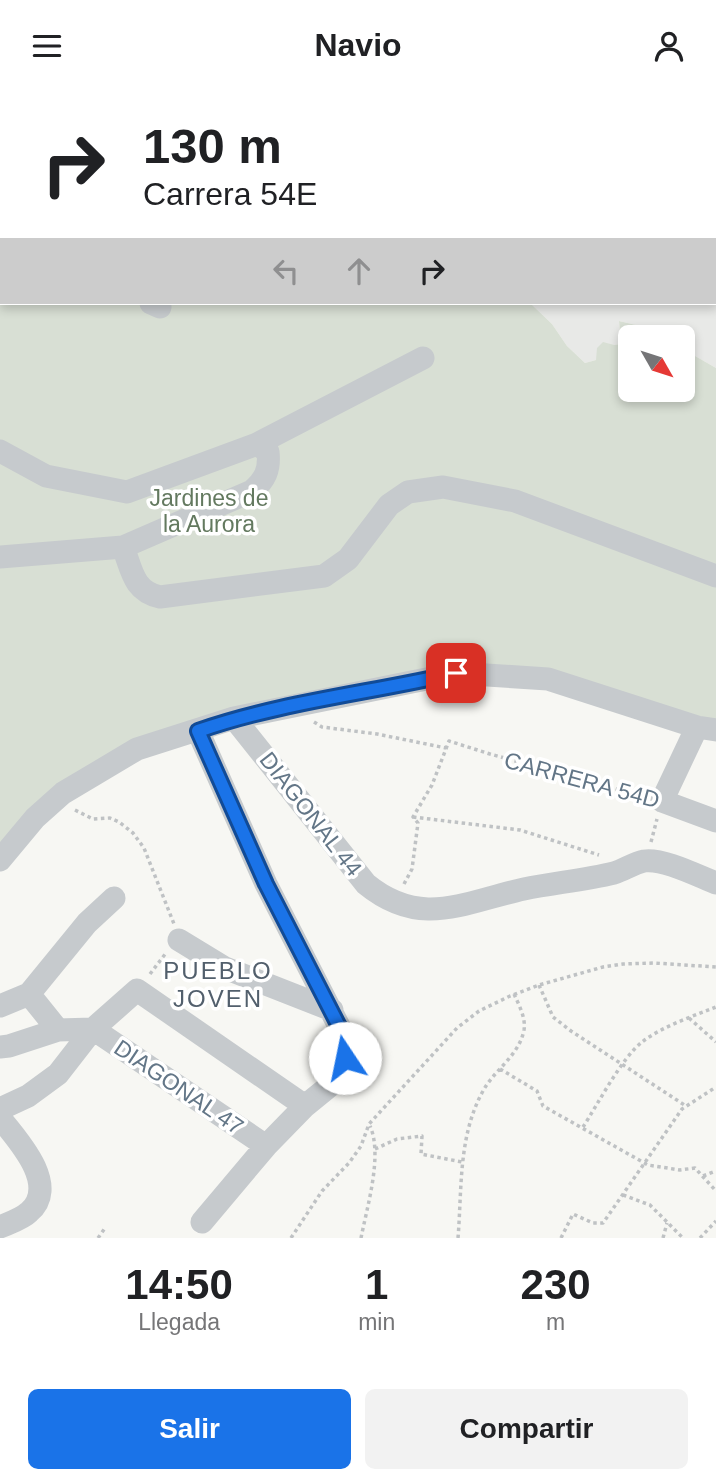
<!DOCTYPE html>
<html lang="es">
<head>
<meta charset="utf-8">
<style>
  body { margin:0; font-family:Arial,sans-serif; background:#f2f2f2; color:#202124; height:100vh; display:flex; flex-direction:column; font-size:26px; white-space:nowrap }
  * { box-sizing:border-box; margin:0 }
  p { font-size:23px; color:#757577 }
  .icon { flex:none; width:38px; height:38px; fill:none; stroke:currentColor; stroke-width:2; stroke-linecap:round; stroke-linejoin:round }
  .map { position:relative; height:1147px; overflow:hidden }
  .details { display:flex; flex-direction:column; background:#fff; flex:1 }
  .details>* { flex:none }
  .hud { position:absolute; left:0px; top:0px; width:718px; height:214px; box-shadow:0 4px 10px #0003; background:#fff; color:#202124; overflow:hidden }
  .needle { width:46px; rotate:129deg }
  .tools { position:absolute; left:618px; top:234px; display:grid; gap:14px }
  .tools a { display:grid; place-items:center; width:77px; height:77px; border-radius:10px; background:#fff; box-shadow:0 4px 10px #0003; font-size:35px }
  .pin { position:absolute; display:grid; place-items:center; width:60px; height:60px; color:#fff; margin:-30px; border-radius:14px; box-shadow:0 4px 10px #0006 }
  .me { position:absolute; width:77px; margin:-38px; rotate:349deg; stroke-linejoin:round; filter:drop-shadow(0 0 5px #0008) }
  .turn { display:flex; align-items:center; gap:24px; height:147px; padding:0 28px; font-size:32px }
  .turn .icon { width:91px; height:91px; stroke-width:2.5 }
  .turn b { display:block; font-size:49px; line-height:60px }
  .lanes { display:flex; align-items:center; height:66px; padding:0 28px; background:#0003; justify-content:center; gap:35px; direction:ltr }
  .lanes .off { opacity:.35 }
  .eta { display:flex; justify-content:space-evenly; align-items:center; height:119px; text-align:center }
  .eta b { font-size:42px; font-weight:600; line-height:49px }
  .cta { display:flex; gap:14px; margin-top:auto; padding:14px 28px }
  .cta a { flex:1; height:80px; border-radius:10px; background:#1a73e8; color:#fff; font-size:28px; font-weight:600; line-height:80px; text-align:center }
  .cta a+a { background:#f2f2f2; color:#202124 }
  header { display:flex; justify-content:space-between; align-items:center; height:91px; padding:0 28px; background:#fff; font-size:32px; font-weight:600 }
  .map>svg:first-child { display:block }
  .built { fill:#e8e9e7 }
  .green { fill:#d8dfd4 }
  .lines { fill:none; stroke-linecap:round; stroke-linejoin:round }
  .path { stroke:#bfc2c4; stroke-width:3.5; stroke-dasharray:3.5 3.5; stroke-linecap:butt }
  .minor { stroke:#c6cacd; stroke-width:23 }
  .route-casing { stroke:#114b97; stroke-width:18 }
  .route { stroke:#1a73e8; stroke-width:12 }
  .labels { text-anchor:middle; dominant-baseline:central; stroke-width:7; stroke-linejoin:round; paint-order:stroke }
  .park-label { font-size:23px; fill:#63795f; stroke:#fff }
  .street-label { font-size:23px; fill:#637687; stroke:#fff }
  .neighbourhood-label { font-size:24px; letter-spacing:2px; fill:#525f6c; stroke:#fff }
</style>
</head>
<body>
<header><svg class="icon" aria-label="menu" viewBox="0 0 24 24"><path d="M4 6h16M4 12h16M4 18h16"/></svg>Navio<svg class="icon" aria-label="person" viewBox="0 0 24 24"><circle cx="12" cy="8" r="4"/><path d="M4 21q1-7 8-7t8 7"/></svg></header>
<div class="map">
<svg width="716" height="1147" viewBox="0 0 716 1147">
  <rect width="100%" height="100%" fill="#f7f7f3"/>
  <path class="built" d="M4 0H716V277L683 258 682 247H666L657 239 619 230 621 253 614 254 596 269 585 272 567 255 552 233 530 212H716V2Z"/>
  <path class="green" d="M0 0 9 2H2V212H530L552 233 567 255 585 272 596 269 597 257 603 251 614 254 621 253 619 230 657 239 666 247H630V299H682L683 258 716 277V639L548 588 456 582 234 627 63 702 0 769Z"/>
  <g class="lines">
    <path class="path" d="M314 631 322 636 377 643 446 657
      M75 719 93 728 110 727 119 731 133 742 144 757 174 833
      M413 726 520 739 599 764
      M651 751 657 728
      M404 793 412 778 418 732 413 726 432 694 449 650 490 663 645 706
      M150 883 166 862
      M539 894 553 926 571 940 686 1015
      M689 927 716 951
      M500 978 537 1000 543 1015 648 1074 680 1079 695 1077 716 1100
      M583 1036C598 1013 621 968 642 951 663 935 691 926 716 916
      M375 1058 397 1048 422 1045 421 1063 462 1071
      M703 1085 716 1080
      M623 1104 650 1114 683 1147
      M98 1147 105 1137
      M291 1147 322 1100 349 1072 361 1055 369 1033 457 937 479 920 510 905 539 894 603 876 623 873 654 872 716 876
      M361 1147C367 1116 383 1064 370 1035
      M458 1147C462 1098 458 1045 483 1000 494 979 519 965 524 939 526 927 519 914 514 903
      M561 1147 573 1123 593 1132H603L682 1018 716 996
      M663 1147 667 1132
      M700 1147 716 1130"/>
    <path class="minor" d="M0 148 2 149
      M0 198 2 195
      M151 212 160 216
      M257 353 423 267
      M0 360 46 385 127 401 257 353 268 361C270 379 265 389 252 400L123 456 0 466
      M123 456C132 479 133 500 160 506L324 485 348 468 389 414 408 401 443 396 515 410 716 485
      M234 627 366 793C421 838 464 811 524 798 554 792 585 789 614 782 624 779 634 772 644 770 663 767 698 785 716 792
      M697 636 662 710 716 730
      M198 640 266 793 345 947V967L332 993 305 1015 266 1055 202 1131
      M0 769 35 727 63 702 137 658 234 627 456 582 548 588 697 636 716 639
      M179 849 225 877 332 919
      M29 903 87 832 114 807
      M0 915 29 903 58 939 93 938 266 1055
      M0 956 9 955 58 939
      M0 1018 28 1005 58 983 93 938 137 899 305 1015
      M0 1027C18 1049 60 1095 29 1121 22 1128 9 1132 0 1136"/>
  </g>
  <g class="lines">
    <defs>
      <path id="route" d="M345 967V947L266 793 198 640C281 611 370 602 456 582"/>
    </defs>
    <use href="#route" class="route-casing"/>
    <use href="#route" class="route"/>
  </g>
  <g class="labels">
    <g class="park-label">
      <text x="209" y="407">Jardines de<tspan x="209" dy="26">la Aurora</tspan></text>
    </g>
    <g class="street-label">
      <text transform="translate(582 689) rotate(15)">CARRERA 54D</text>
      <text transform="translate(311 723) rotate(52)">DIAGONAL 44</text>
      <text transform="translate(179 996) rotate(34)">DIAGONAL 47</text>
    </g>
    <g class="neighbourhood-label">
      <text x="218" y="879">PUEBLO<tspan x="218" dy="28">JOVEN</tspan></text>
    </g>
  </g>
</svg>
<div class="tools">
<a><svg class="needle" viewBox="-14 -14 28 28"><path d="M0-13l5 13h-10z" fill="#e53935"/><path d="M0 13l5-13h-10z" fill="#757577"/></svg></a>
</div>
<div class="pin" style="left:456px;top:582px;background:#d93025"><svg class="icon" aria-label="arrive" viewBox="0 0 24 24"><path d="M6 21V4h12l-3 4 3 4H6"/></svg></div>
<svg class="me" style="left:345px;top:967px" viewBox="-20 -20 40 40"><circle r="19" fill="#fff"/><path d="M0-13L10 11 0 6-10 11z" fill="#1a73e8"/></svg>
<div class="hud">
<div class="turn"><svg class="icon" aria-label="right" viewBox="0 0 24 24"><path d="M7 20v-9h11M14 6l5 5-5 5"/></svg><div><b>130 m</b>Carrera 54E</div></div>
<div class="lanes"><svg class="icon off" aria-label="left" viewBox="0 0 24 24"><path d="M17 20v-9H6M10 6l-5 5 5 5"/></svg><svg class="icon off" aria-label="ahead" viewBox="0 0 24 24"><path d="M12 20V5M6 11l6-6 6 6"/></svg><svg class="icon" aria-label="right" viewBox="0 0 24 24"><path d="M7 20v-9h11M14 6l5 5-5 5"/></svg></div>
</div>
</div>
<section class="details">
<div class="eta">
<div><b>14:50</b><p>Llegada</p></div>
<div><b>1</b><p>min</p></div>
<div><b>230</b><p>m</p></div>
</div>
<div class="cta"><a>Salir</a><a>Compartir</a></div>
</section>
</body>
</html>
